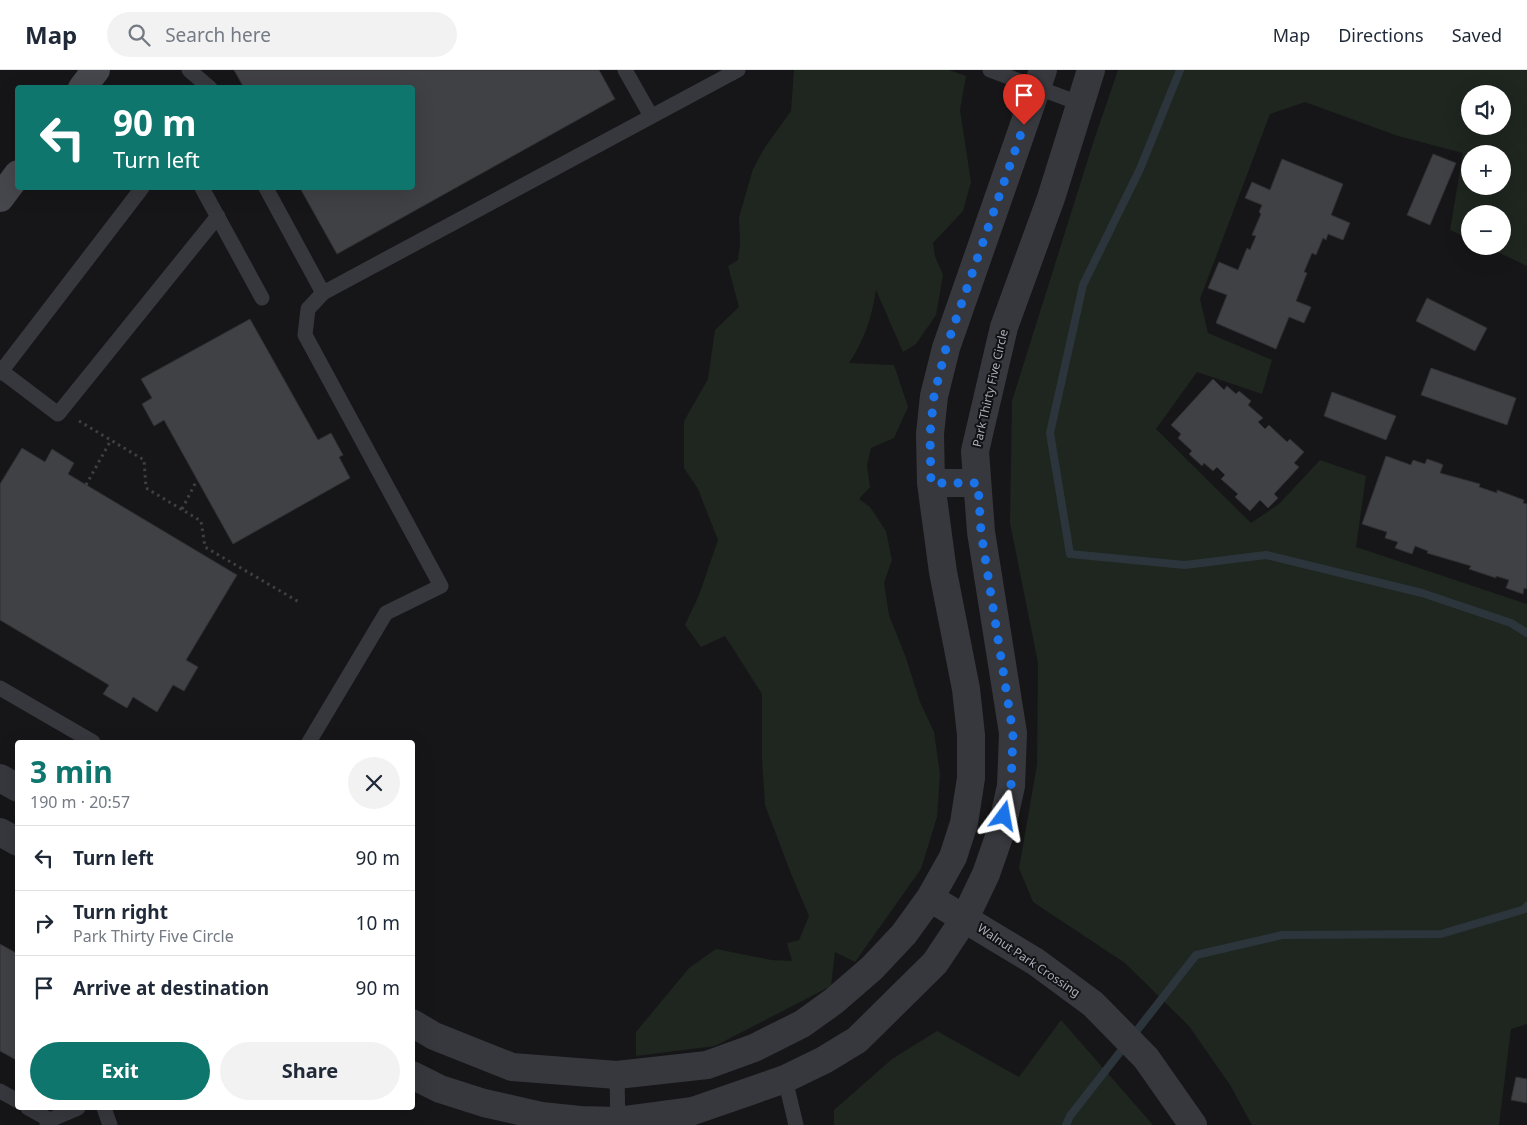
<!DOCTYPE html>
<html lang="en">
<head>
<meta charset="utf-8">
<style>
  body { margin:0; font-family:"Noto Sans",sans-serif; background:#f2f2f3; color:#1f2937; height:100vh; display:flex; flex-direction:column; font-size:19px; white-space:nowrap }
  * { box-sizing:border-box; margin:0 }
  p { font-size:16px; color:#747a83 }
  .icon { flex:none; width:28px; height:28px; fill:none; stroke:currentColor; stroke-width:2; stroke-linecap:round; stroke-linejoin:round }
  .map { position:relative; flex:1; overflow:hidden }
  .side { position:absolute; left:15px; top:670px; width:400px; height:370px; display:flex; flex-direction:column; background:#fff; border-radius:5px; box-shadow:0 5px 20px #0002 }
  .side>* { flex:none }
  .banner { position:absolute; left:15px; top:15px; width:400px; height:105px; border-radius:5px; box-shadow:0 5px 20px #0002; background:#0f766e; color:#fff; overflow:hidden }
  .controls { position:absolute; left:1461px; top:15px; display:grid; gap:10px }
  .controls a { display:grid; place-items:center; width:50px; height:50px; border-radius:50%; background:#fff; box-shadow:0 5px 20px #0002; font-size:25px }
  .pin { position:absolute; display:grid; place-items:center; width:42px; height:42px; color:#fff; margin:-51px -21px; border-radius:50% 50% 50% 0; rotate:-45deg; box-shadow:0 0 5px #0007 }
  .pin .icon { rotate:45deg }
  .me { position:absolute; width:55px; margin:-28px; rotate:13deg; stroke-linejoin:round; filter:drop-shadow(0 0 4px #0008) }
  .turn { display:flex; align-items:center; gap:18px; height:105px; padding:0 15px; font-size:22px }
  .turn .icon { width:65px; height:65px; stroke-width:2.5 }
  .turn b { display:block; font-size:35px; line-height:42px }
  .round { display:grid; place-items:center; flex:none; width:52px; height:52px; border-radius:26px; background:#f2f2f3 }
  .headline { display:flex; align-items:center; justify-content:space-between; height:85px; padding:0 15px }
  h1 { font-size:30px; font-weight:700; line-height:38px; color:#0f766e }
  .primary-button { display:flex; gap:10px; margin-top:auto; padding:10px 15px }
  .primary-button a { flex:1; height:58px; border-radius:30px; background:#0f766e; color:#fff; font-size:20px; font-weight:700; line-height:58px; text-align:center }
  .primary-button a+a { background:#f2f2f3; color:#1f2937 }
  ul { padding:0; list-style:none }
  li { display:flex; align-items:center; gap:15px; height:65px; padding:0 15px; border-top:1px solid #e0e1e3 }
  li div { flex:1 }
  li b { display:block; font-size:19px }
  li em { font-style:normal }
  header { display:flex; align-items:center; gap:30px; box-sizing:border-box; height:70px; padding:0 25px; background:#fff; border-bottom:1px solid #e0e1e3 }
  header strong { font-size:24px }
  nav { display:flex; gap:28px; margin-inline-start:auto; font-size:18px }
  .search { width:350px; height:45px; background:#f2f2f3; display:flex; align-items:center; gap:12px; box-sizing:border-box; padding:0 18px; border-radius:28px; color:#747a83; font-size:19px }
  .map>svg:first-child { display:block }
  .green { fill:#1e261f; fill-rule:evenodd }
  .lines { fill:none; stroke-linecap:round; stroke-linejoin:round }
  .stream { stroke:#2c353c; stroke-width:8 }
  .building { fill:#404145; stroke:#303034 }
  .path { stroke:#3d3f44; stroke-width:3; stroke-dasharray:2.5 4; stroke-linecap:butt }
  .service { stroke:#37383d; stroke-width:15 }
  .minor { stroke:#37383d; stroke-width:28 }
  .secondary { stroke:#45474d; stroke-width:28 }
  .route { stroke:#1a73e8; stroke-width:9; stroke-dasharray:0 16.2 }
  .labels { text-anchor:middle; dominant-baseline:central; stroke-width:4; stroke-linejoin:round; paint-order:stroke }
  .street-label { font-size:12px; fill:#a8adb8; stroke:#111113 }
</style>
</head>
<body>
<header>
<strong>Map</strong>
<div class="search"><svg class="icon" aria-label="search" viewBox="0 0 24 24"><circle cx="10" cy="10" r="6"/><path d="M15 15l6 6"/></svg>Search here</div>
<nav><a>Map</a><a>Directions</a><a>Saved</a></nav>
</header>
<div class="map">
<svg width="1527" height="1055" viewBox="0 0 1527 1055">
  <rect width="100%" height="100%" fill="#161618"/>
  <path class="green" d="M794 0H949L966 6 960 40 971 112 963 141 933 173 935 186 943 205 936 245 916 274 903 282 876 220C872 247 864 271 849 293L894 295 908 337 894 368 871 378 867 396 870 417 859 429 870 437 886 461 892 490 884 513 889 545 906 588 920 632 934 662 940 704 937 747 921 799 855 892 835 882 831 916 715 976 636 986V962L689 898 716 879 771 890 792 891 787 873 799 870 809 846 790 801 765 735 762 688V624L725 566 701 577 685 555 699 525 718 470 698 419 684 398V351L708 309 715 260 739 237 728 196 738 190 740 175 739 147 753 99 765 77 791 41Z
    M1118 0H1527V196L1485 176H1502V144H1470V169L1450 160 1463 83 1398 66 1305 32 1270 44 1200 229 1208 263 1272 290 1262 324 1197 302 1156 359 1251 453 1279 434 1320 390 1366 406 1356 477 1527 534V954L1511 959 1499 1055H1252L1230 1015 1189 956 1125 893 1033 832 1019 798 1037 695 1038 593 1010 453 1012 331 1094 70ZM1470 24H1502V56H1470ZM1470 84H1502V116H1470Z
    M1061 950 1153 1055H834V1040L892 989 937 961 1019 1007Z"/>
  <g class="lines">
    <path class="stream" d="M1180 0 1140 99 1083 215 1050 363 1070 484 1185 495 1266 485 1422 523 1511 553 1527 563
      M1066 1055 1070 1046 1196 885 1282 865 1441 864 1525 839 1527 836"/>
  </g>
  <path class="building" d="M234 0H599L615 29 337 184 300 118H412V18H244Z
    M1433 84 1456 93 1430 155 1407 145Z
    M1282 89 1343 114 1331 145 1350 153 1343 170 1328 164 1326 170 1323 168 1316 185 1312 183 1304 202 1307 203 1296 231 1311 237 1304 253 1289 247 1276 279 1216 253 1227 225 1208 218 1219 192 1238 200 1247 178 1250 180 1256 166 1252 165 1261 144 1259 142 1262 135 1245 128 1252 112 1270 120Z
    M1427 228 1487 258 1475 281 1416 251Z
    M250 249 318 370 331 363 343 385 339 387 350 408 233 474 164 350 154 356 142 334 152 328 141 309Z
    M1431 298 1516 328 1507 355 1421 325Z
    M1213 309 1224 320 1227 316 1236 324 1239 321 1251 331 1248 335 1263 348 1258 352 1265 359 1269 355 1287 372 1290 369 1304 382 1294 393 1299 397 1274 424 1278 428 1268 438 1260 430 1250 441 1235 427 1238 424 1221 409 1225 405 1217 397 1213 401 1204 393 1202 396 1189 384 1192 381 1178 368 1181 364 1171 355Z
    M1332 322 1396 346 1386 370 1324 346Z
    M22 378 45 392 52 379 74 393 68 404 237 505 186 590 198 597 184 621 173 615 157 642 133 627 127 638 103 624 109 615 0 550V414Z
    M1386 386 1411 395 1413 390 1425 394 1427 389 1439 393 1443 395 1440 403 1480 414 1479 417 1497 423V420L1524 430 1523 433 1527 434V519L1524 518 1523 524 1506 518 1509 510 1496 506V508L1469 499 1471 496 1427 483 1428 481 1415 476 1412 484 1395 478 1398 472 1385 468 1387 462 1362 454Z
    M0 874 18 884V991L0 981Z
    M1516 1007 1527 1009V1033L1511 1030Z"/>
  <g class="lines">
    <path class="path" d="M79 351 144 390 146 418 201 451 205 477 299 532
      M86 415 111 370
      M182 439 197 410"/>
    <path class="service" d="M189 0 210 18
      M625 0 651 46
      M990 0 1079 33
      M202 118 262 228
      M266 118 323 223 738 0
      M0 300 58 344 218 146
      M0 303 142 118
      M0 618 93 672
      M309 672 386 543 441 516 305 265 308 239 323 223
      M617 1005 618 1055
      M785 1009 796 1055
      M0 1021 18 1031
      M28 1038 50 1050
      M104 1038 110 1055
      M47 1055 50 1050 78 1038"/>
    <path class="minor" d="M931 413H977
      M0 708 18 718
      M0 762 18 772
      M930 828 1036 892 1093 934 1146 988 1193 1055
      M412 953 434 966 512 997 617 1005 707 995 754 978 802 954 834 931 872 898 904 864 930 828 953 787 964 753 971 708V665L966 619 943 502 931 413 930 364 934 326 946 278 1043 0
      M412 1005 440 1019 484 1033 541 1046 580 1050 618 1051 693 1041 785 1009 824 990 857 970 935 893 965 848 986 804 1001 761 1011 716 1013 663 981 462 975 381 1004 257 1051 128 1091 0"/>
    <path class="secondary" d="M82 18 96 0
      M0 128 18 104"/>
  </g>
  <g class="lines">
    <path class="route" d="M1004 746 1011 716 1013 663 981 462 978 413H931L930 364 934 326 946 278 1024 55"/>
  </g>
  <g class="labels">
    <g class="street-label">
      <text transform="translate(990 318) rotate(-77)">Park Thirty Five Circle</text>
      <text transform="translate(1029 890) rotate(34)">Walnut Park Crossing</text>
    </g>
  </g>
</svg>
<div class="controls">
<a><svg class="icon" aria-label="sound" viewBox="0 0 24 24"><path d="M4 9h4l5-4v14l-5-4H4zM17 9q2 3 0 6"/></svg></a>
<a>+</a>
<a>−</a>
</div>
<div class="pin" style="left:1024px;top:55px;background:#d93025"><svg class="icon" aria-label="arrive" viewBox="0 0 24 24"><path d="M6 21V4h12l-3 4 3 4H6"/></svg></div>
<svg class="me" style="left:1004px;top:746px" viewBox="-20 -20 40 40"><path d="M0-17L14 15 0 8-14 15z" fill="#1a73e8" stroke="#fff" stroke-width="4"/></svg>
<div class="banner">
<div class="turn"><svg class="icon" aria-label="left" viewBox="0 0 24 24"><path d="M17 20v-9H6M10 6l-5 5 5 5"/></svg><div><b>90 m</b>Turn left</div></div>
</div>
<section class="side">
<div class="headline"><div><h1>3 min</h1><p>190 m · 20:57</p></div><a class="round"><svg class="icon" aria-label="close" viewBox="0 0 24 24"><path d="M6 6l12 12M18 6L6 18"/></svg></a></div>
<ul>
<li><svg class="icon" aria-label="left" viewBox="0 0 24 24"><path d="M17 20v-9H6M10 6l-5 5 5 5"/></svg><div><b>Turn left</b></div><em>90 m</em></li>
<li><svg class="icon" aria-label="right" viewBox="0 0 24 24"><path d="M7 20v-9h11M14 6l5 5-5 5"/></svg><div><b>Turn right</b><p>Park Thirty Five Circle</p></div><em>10 m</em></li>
<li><svg class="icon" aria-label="arrive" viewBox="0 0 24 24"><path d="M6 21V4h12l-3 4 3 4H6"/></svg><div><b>Arrive at destination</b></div><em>90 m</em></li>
</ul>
<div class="primary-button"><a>Exit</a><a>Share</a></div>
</section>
</div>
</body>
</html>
